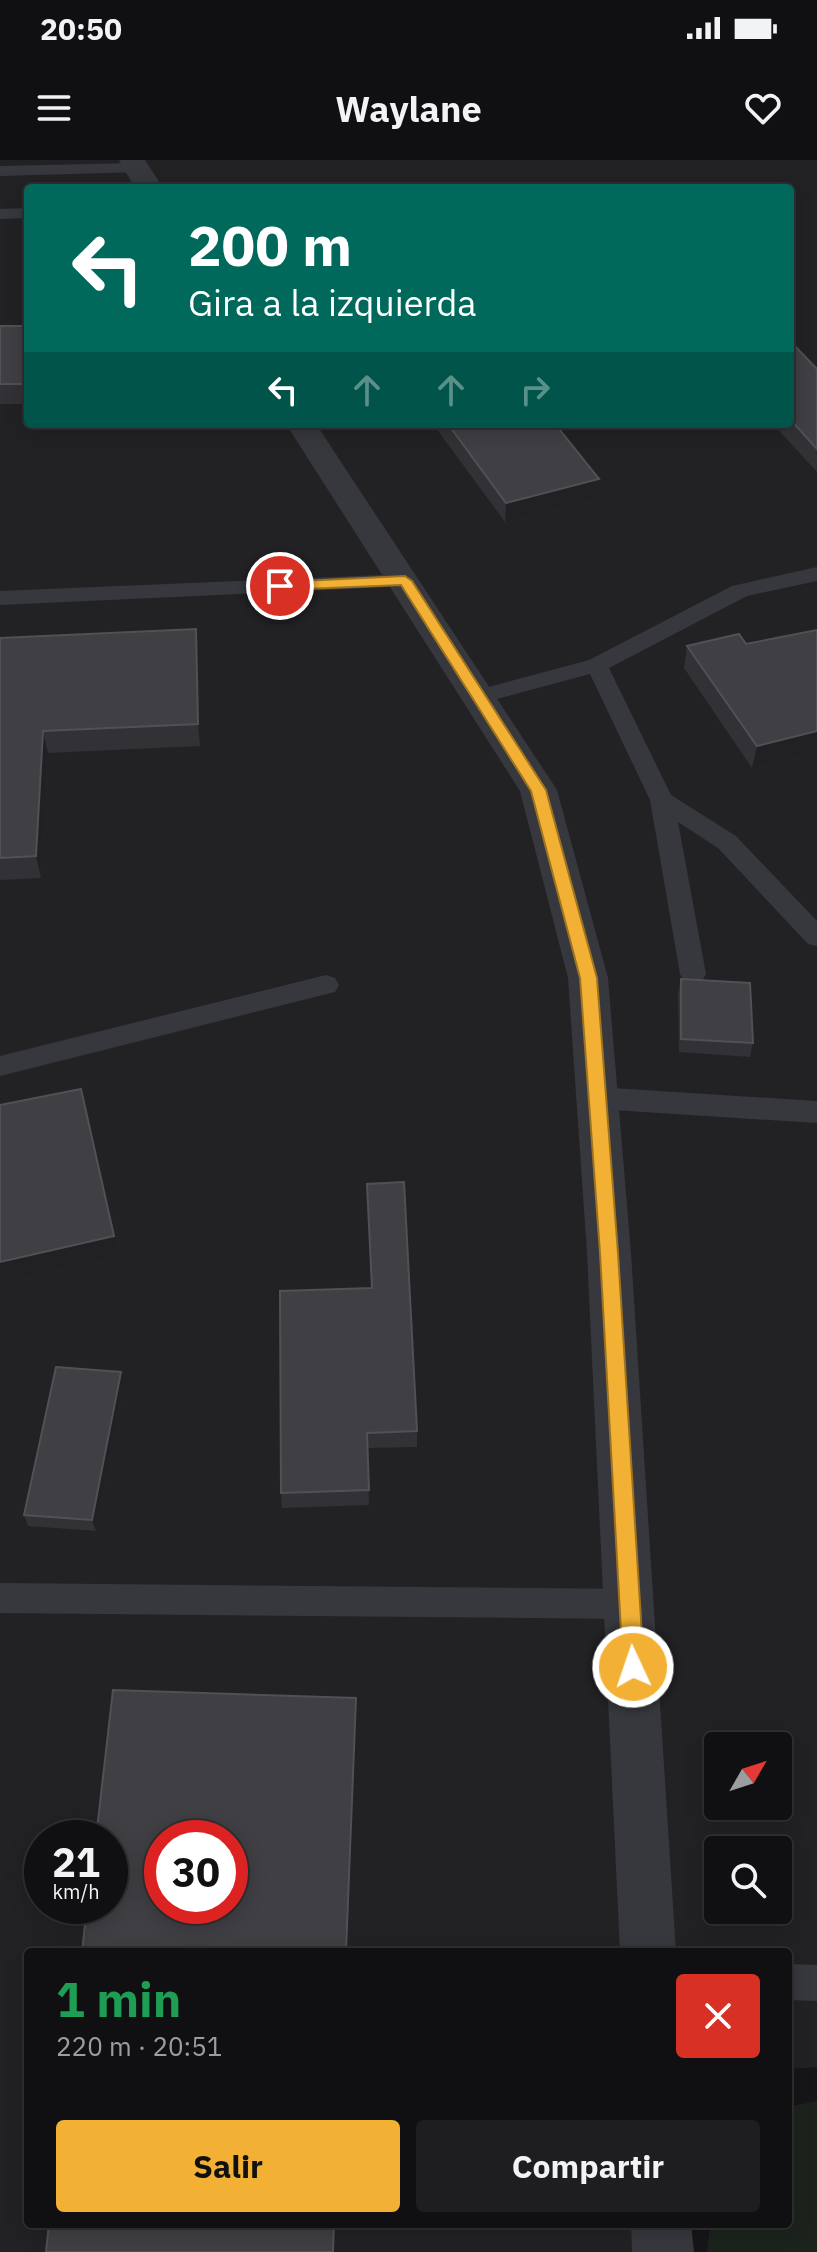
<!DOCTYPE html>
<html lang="es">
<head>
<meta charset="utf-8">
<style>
  body { margin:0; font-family:"IBM Plex Sans",sans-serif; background:#1e1e20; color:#f1f3f6; height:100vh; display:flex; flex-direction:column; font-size:30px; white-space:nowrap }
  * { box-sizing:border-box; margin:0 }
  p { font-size:26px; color:#9c9d9f }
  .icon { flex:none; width:44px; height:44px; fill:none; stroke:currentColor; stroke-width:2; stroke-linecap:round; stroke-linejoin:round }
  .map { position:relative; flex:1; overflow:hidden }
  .drawer { position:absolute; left:24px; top:1788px; width:768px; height:280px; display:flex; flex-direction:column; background:#101012; border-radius:8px; box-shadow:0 4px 20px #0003,0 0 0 2px #303032 }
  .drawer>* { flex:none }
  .guide { position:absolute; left:24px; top:24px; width:770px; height:244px; border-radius:8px; box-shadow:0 4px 20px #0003,0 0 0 2px #303032; background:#00695c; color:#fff; overflow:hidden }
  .needle { width:52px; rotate:51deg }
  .fabs { position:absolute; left:704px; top:1572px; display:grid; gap:16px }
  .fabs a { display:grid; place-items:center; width:88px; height:88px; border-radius:8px; background:#101012; box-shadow:0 4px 20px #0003,0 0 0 2px #303032; font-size:40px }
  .speed { position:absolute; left:24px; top:1660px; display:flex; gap:16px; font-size:40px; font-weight:700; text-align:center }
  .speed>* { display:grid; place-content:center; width:104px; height:104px; border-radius:50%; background:#101012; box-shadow:0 4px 20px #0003,0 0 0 2px #303032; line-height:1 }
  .speed small { font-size:20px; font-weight:400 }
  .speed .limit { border:12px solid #d22; background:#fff; color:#111 }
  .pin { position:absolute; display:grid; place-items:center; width:68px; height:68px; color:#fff; margin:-34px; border:4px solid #fff; border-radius:50%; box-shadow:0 2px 8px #0007 }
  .me { position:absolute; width:88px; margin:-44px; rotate:357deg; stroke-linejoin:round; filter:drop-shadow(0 0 6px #0008) }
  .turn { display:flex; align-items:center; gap:28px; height:168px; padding:0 32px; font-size:36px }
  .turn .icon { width:104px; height:104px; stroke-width:2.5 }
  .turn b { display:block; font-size:56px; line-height:68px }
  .lanes { display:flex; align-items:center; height:76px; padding:0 32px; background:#0003; justify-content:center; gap:40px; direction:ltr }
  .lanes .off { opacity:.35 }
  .round { display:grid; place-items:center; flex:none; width:84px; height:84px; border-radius:8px; background:#1e1e20 }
  .overview { display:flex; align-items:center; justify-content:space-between; height:136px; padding:0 32px }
  h1 { font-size:48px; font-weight:800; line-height:60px; color:#1e9e55 }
  .primary-button { display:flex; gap:16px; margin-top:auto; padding:16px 32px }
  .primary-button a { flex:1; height:92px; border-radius:8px; background:#f2b134; color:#111; font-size:32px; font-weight:800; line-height:92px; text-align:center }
  .primary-button a+a { background:#1e1e20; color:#f1f3f6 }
  .status { display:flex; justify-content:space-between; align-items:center; height:56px; padding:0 40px; background:#101012; direction:ltr }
  .status svg { height:22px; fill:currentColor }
  header { display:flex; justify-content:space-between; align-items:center; height:104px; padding:0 32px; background:#101012; font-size:36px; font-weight:800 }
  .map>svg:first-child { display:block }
  .built { fill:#222225; fill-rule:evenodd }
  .green { fill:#1c231d }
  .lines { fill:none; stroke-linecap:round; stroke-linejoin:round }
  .lane { fill:#37383d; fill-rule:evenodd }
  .street { fill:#37383d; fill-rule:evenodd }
  .wall { fill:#323236 }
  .shaded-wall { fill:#212124 }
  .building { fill:#3f3f44; stroke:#4f5156; stroke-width:2; fill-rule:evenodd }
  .route { fill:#f2b134; stroke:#9d7322; stroke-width:2 }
</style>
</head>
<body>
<div class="status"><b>20:50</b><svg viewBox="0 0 49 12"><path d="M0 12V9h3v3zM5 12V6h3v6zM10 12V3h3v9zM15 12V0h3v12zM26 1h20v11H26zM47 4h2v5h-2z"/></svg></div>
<header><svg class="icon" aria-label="menu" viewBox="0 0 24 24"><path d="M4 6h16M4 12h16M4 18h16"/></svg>Waylane<svg class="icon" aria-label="heart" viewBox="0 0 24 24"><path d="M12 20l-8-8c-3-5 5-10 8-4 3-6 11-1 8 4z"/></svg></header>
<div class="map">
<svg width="817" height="2092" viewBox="0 0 817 2092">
  <rect width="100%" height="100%" fill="#161618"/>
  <path class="built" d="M0 0H817V1907L788 1909V1792H28V2064H655L657 2092H0ZM28 28H790V264H28ZM718 1586H778V1646H718ZM42 1678H110V1746H42ZM162 1678H230V1746H162ZM718 1690H778V1750H718Z"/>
  <path class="green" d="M817 1941V2092H707L710 2064H788V1947Z"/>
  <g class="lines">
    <path class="lane" d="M137 3 143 4 145 8 143 12 0 16V6Z
      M28 48V58L0 59V49Z
      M817 407V421L747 436 609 508 671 635 736 676 817 761V786L808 784 718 688 678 662 706 814 702 821 693 824 684 821 680 814 650 640 590 514 478 544 470 542 467 537 470 532 589 500 732 426Z
      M405 414 413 416 416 421 413 426 0 445V431Z
      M326 815 335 818 339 825 335 832 0 916V896Z
      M597 927 817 941V963L597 949 588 945 584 938 588 931Z
      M0 1423 630 1429 641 1433 646 1444 641 1455 630 1459 0 1453Z
      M788 1804 817 1805V1841L788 1840Z"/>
    <path class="street" d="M119 0H145L163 28H135Z
      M286 264H316L557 630 608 818 631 1093 676 1792H620L587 1093 568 818 520 631Z
      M631 2064H691L694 2092H632Z"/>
  </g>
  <path class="wall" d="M0 166H28V244H0Z
    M790 181 817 209V312L773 264H790Z
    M433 264H555L597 339 505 362Z
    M817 470V592L752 608 684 508 687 486 746 484Z
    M0 478 199 492 200 586 48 593 41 718 0 720Z
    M681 819 753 883 750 897 679 892 678 833Z
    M280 1131 417 1271V1287L367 1288 369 1345 282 1348 281 1333Z
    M124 1224 96 1371 28 1366 24 1355Z"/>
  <path class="shaded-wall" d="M599 319 597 339 505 362 506 343Z
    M196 469 199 492 200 586 198 564Z
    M43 571 48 593 41 718 36 696Z
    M817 571V592L752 608 757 586Z
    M81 929 118 1095 0 1121V1102Z
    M121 1212 124 1224 96 1371 92 1360Z
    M356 1538 357 1553 347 1792H346Z
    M334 2064H336L335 2092H333Z"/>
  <path class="building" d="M0 166H28V224H0Z
    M790 181 817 209V289L790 259Z
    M448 264H555L599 319 506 343Z
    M196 469 198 564 43 571 36 696 0 698V478Z
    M817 470V571L757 586 687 486 739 474 746 484Z
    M681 819 750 823 753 883 681 879Z
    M81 929 114 1076 0 1102V945Z
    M404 1022 417 1271 367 1273 369 1330 281 1333 280 1131 372 1128 367 1024Z
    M56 1207 121 1212 92 1360 24 1355Z
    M113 1530 356 1538 346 1792H82L87 1746H110V1678H96ZM162 1678H230V1746H162Z
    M49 2064H334L333 2092H46Z"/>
  <path class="route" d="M405 416 412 421 546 630 597 818 618 1093 644 1507 641 1515 633 1518 626 1515 623 1507 600 1093 580 818 531 631 401 425 280 430 273 426 280 422Z"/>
</svg>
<div class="fabs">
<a><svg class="needle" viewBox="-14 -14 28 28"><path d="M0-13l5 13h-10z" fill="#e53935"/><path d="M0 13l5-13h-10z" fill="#9c9d9f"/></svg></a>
<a><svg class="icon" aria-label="search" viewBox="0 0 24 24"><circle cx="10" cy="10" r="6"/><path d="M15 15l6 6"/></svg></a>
</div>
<div class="speed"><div>21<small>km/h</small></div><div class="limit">30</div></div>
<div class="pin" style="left:280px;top:426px;background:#d93025"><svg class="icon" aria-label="arrive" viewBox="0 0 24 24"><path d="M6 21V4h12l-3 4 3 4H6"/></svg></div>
<svg class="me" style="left:633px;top:1507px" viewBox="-20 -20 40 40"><circle r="17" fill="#f2b134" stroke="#fff" stroke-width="3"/><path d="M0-11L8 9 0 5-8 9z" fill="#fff"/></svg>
<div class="guide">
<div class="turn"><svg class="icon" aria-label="left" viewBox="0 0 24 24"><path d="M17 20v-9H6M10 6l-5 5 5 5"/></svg><div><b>200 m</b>Gira a la izquierda</div></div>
<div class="lanes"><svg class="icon" aria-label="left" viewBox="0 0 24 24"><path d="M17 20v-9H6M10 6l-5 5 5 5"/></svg><svg class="icon off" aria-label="ahead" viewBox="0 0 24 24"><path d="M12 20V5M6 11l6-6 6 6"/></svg><svg class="icon off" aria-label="ahead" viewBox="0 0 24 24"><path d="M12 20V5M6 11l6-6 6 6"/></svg><svg class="icon off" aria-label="right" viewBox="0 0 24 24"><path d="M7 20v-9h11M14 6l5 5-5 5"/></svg></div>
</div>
<section class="drawer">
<div class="overview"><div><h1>1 min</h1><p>220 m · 20:51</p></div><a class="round" style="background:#d93025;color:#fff"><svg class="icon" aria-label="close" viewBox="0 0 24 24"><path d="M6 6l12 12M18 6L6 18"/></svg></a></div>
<div class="primary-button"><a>Salir</a><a>Compartir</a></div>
</section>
</div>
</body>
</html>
